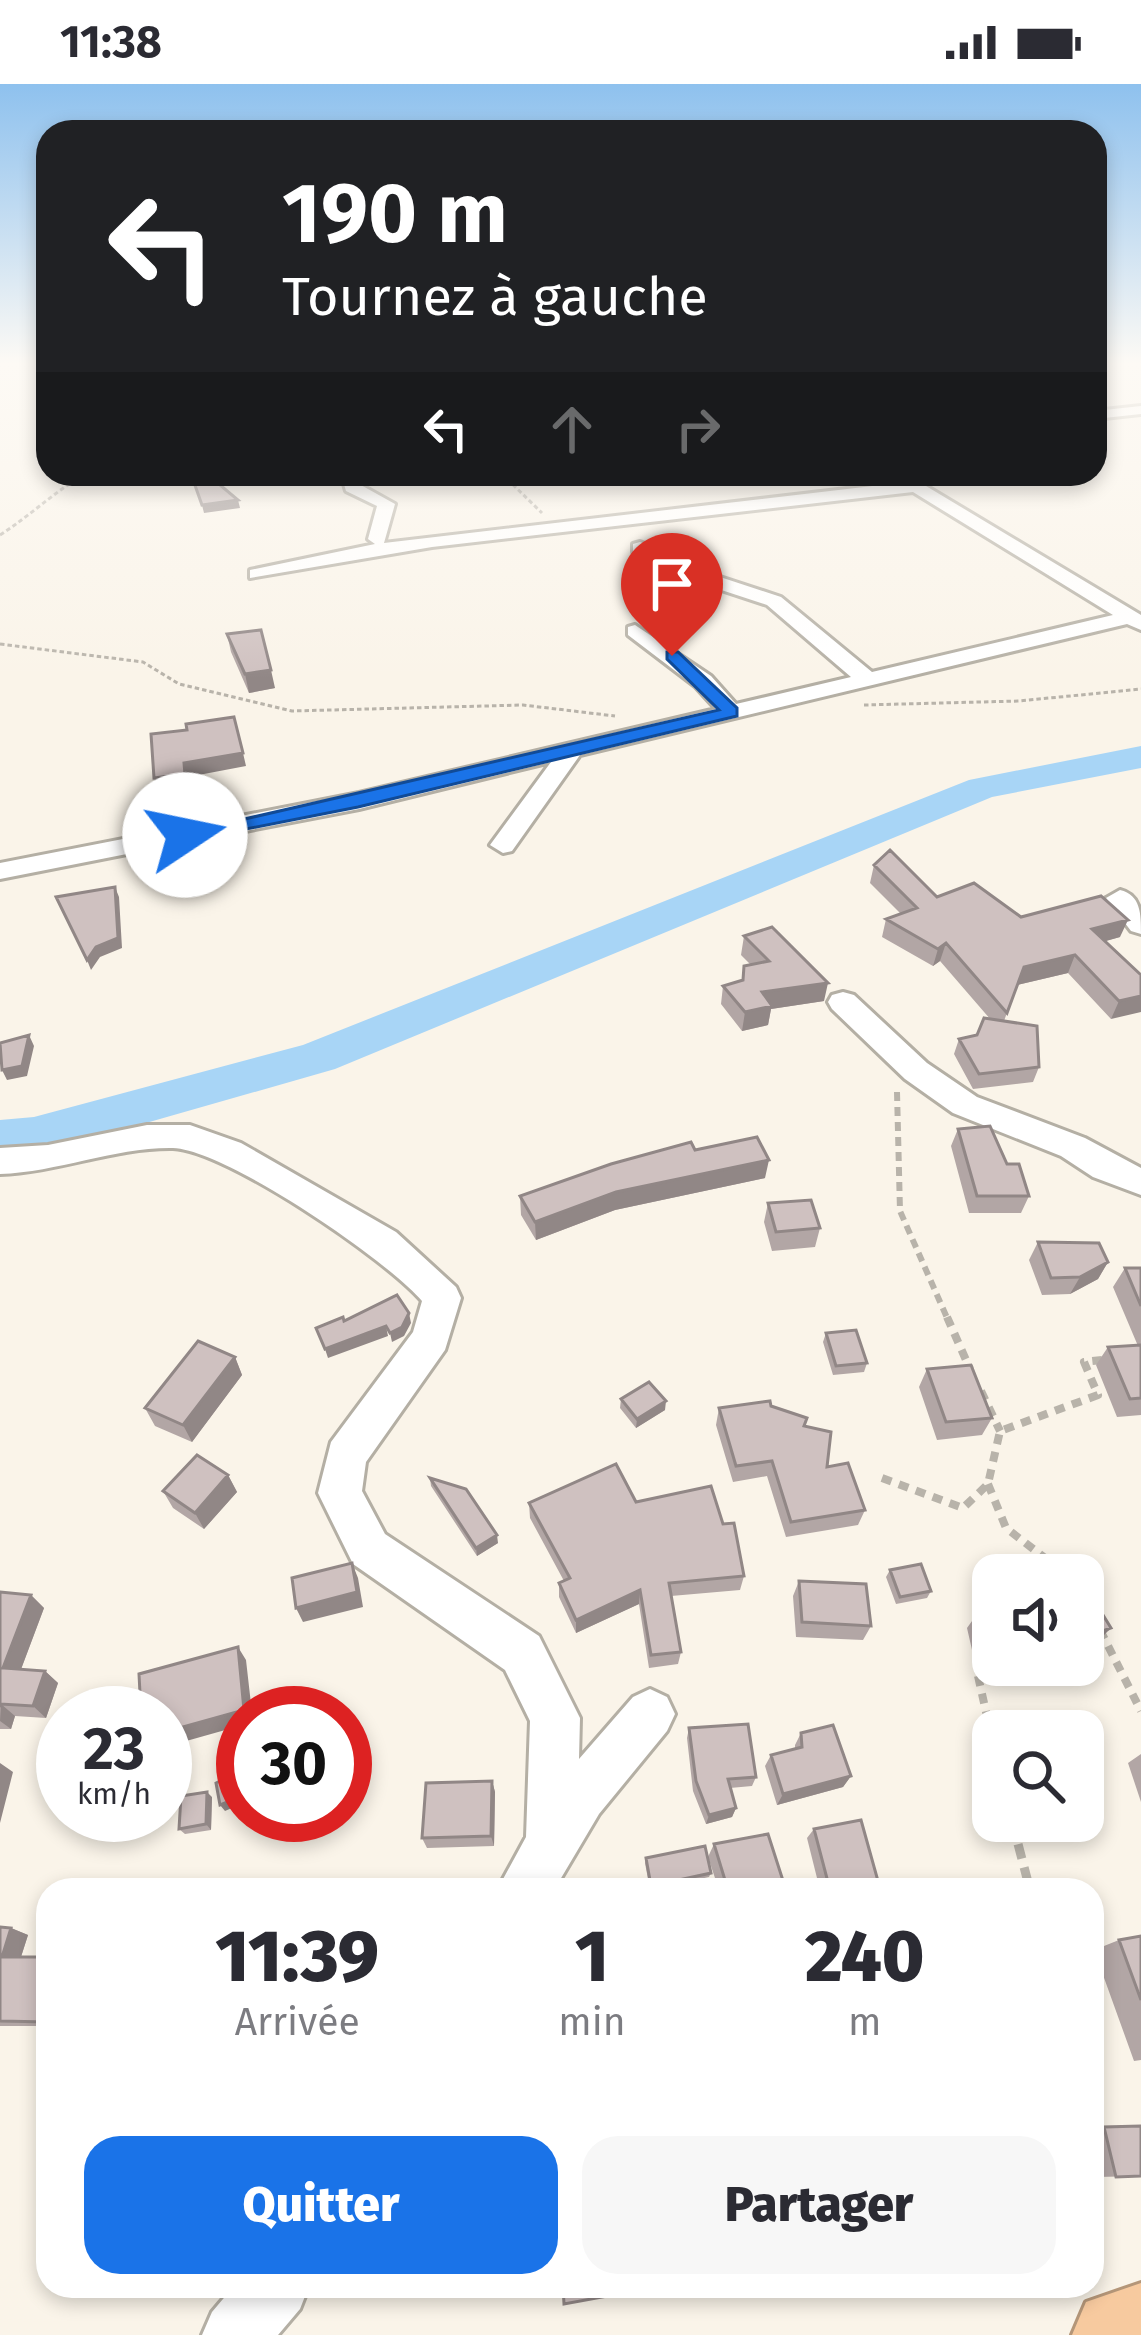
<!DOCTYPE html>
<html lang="fr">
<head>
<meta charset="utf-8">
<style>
  body { margin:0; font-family:"Fira Sans",sans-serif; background:#f7f7f7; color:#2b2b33; height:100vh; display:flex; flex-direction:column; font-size:45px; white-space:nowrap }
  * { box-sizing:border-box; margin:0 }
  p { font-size:39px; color:#7c7c81 }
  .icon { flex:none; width:66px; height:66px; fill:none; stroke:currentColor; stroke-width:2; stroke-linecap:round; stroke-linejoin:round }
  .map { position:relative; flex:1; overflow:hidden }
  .details { position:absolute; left:36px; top:1794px; width:1068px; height:420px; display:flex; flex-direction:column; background:#fff; border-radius:36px; box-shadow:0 6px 18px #0003 }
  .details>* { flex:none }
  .banner { position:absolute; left:36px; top:36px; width:1071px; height:366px; border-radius:36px; box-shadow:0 6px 18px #0003; background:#202124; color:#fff; overflow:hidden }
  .fabs { position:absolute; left:972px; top:1470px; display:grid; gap:24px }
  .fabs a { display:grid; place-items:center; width:132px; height:132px; border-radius:24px; background:#fff; box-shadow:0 6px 18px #0003; font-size:60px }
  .speed { position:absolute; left:36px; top:1602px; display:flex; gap:24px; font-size:60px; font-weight:700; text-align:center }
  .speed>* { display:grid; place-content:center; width:156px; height:156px; border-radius:50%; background:#fff; box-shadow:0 6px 18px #0003; line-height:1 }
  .speed small { font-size:30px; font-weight:400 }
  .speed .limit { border:18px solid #d22; background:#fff; color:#111 }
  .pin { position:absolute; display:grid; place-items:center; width:102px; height:102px; color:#fff; margin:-123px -51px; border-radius:50% 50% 50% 0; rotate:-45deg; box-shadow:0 0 12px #0007 }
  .pin .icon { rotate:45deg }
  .me { position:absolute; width:132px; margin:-66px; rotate:79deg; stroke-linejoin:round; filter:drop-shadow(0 0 9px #0008) }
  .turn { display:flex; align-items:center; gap:42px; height:252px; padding:0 48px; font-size:54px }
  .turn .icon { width:156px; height:156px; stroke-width:2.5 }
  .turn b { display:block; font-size:84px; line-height:102px }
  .lanes { display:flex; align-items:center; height:114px; padding:0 48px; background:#0003; justify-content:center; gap:60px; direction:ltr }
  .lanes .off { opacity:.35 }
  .eta { display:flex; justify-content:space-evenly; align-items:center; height:204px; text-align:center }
  .eta b { font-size:72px; font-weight:800; line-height:84px }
  .primary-button { display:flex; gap:24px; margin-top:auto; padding:24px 48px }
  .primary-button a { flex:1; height:138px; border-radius:36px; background:#1a73e8; color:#fff; font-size:48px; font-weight:800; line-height:138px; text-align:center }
  .primary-button a+a { background:#f7f7f7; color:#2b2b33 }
  .status { display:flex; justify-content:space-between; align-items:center; height:84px; padding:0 60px; background:#fff; direction:ltr }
  .status svg { height:33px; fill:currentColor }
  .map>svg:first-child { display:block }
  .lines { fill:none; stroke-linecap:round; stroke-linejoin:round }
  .river { fill:#a8d5f6; fill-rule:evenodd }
  .minor-casing { stroke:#b4afa4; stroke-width:6 }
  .highway-casing { stroke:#b49678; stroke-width:6 }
  .path-far3 { stroke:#b8b3aa; stroke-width:3; stroke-dasharray:4.5 3; stroke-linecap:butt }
  .path-far2 { stroke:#b8b3aa; stroke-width:6; stroke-dasharray:9 6; stroke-linecap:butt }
  .path-far1 { stroke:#b8b3aa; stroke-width:8; stroke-dasharray:10 8; stroke-linecap:butt }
  .path { stroke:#b8b3aa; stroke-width:9; stroke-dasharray:15 9; stroke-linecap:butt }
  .minor { fill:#fff; fill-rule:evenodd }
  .highway { fill:#f7ca9f; fill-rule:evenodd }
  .wall { fill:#b2a6a5 }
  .shaded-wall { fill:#918786 }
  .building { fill:#cfc1c0; stroke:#918786; stroke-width:3 }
  .route { fill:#1a73e8; stroke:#114b97; stroke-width:3 }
</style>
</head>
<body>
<div class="status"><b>11:38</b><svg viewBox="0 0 49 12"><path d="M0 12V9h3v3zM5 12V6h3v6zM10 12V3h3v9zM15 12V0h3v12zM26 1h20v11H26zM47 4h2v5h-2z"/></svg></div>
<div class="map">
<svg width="1141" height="2251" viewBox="0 0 1141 2251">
  <rect width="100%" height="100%" fill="#faf4e9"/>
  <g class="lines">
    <path class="river" d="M1141 662V684L992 713 335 985 34 1071 0 1074V1036L34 1033 303 961 969 696Z"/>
    <defs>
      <path id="minor" d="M1141 322V330L1095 335V327Z
        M341 390H353L359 400 395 420 384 459 898 399 891 390H906L1141 531V546L1127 540 580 671 512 767 503 769 490 761 551 678 359 725 178 760 208 802 194 810 184 808 160 772 142 767 0 795V779L359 709 716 625 695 602 628 551V543L635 541 711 592 736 620 851 593 767 521 697 498 685 488 633 468V460L640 458 699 480 711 490 781 513 872 588 1113 531 913 408 432 463 250 494V486L375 460 368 455 377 422 346 407Z
        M1120 806C1141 811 1141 830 1141 850L1131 847 1106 814Z
        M843 908 854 911 927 979 977 1013 1085 1054 1141 1084V1111L1093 1093 1061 1072 953 1029 905 995 832 925 828 918 832 911Z
        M147 1041H190L241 1059 396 1148 456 1203 461 1214 445 1266 366 1378 362 1407 385 1450 539 1552 580 1634 579 1675 633 1613 650 1605 667 1613 675 1630 667 1647 599 1730 554 1806H497L526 1753 530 1637 505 1586 353 1480 318 1409 331 1358 413 1248 422 1217C386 1175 226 1066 173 1064 115 1063 59 1088 0 1090V1064L48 1061Z
        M234 2202H309L300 2225 278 2251H202L212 2228Z"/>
      <path id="highway" d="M1141 2199V2251H1072L1086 2218Z"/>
    </defs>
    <use href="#minor" class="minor-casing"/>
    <use href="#highway" class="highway-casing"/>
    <path class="path-far3" d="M502 390 542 429
      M0 451C31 431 54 408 85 390
      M0 560 143 578 179 600 292 627 523 621 615 632
      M864 621 1019 617 1141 605"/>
    <path class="path-far2" d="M897 1008 900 1127 948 1236"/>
    <path class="path-far1" d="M947 1233 970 1285
      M981 1307 1000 1347
      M882 1394 963 1424 988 1400 1000 1347 1098 1311 1084 1278 1102 1276
      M988 1400 1006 1444 1067 1491
      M1083 1504 1088 1524
      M1100 1546 1141 1627
      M978 1592 993 1659"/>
    <path class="path" d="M1012 1737 1030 1806"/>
    <use href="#minor" class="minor"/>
    <use href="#highway" class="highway"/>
  </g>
  <path class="wall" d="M227 550 275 604 249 609 231 568Z
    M874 781 937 813 1021 833 1120 853 1105 857 1141 891 1111 935 1068 889 1017 901 1004 937 1039 983 1033 998 973 1005 954 970 959 955 977 951 991 936 940 877 933 882 882 853 886 835 901 830 870 799Z
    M744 852 824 917 771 925 768 941 742 947 721 920 723 902 742 897 744 882 751 881 741 871Z
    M958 1045 1007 1080 1029 1112 1021 1129H969L951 1062Z
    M695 1066 765 1094 615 1126 536 1156 521 1131 520 1112Z
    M768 1119 820 1144 815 1163 772 1167 764 1138Z
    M1038 1158 1108 1178 1098 1195 1070 1210 1042 1211 1029 1176Z
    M1125 1184H1141V1331L1117 1333 1096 1281 1108 1263 1138 1262 1113 1203Z
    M826 1249 867 1279 864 1288 833 1291 823 1258Z
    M235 1273 242 1291 192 1358 155 1342 145 1324Z
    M927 1285 992 1334 982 1351 937 1356 919 1303Z
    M621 1315 665 1326 636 1344 620 1324Z
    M771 1322 804 1342 827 1383 865 1426 858 1441 786 1453 767 1392 733 1398 716 1341 719 1324Z
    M228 1391 237 1408 204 1445 173 1424 163 1407Z
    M430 1394 498 1459 477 1472 431 1402Z
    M636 1418 723 1440 744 1492 740 1506 671 1512 681 1568 678 1580 649 1584 639 1520 576 1549 559 1513V1499L564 1497 530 1434 529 1419Z
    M890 1486 931 1507 927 1514 896 1520 886 1493Z
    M799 1497 871 1542 863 1556 796 1553 793 1512Z
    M0 1508 31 1511 44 1524 21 1585 45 1587 58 1599 46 1634 15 1632 11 1645H0Z
    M993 1529V1581H1030L1021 1591 978 1592 967 1544 977 1530Z
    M689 1644 756 1693 752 1702 730 1704 736 1724 732 1733 706 1740 693 1707 687 1654Z
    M801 1649 851 1692 843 1703 777 1721 765 1682 771 1671 795 1665V1661Z
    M1141 1670V1718L1128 1679Z
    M492 1697 495 1708 494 1762 427 1764 422 1754Z
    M212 1713 211 1746 185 1750 179 1745Z
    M1096 1734 1080 1744 1030 1751 1026 1737H1083Z
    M814 1745 878 1797 869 1805 865 1806H820L807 1754Z
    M714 1760 786 1806H719L708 1773Z
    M646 1774 711 1789 709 1793 650 1806 645 1779Z
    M0 1843 11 1844 28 1851 21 1873H48V1942H0Z
    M1141 1852V1976L1134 1977 1094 1866 1119 1856Z
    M1141 2042V2092L1097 2093 1092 2069V2044Z"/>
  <path class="shaded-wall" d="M238 416 240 424 204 429 202 421Z
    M271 586 275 604 249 609 245 590Z
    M243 669 246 682 188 693 189 703 158 708 154 694 184 679Z
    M115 803 119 813 122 864 100 873 91 886 87 876Z
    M1128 836 1120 853 1085 863 1092 845Z
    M946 859 940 877 933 882 938 865Z
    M1075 871 1068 889 1017 901 1024 883Z
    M828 899 824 917 771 925 768 941 742 947 745 928 762 908Z
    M1141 912V928L1111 935 1119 917Z
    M29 951 34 962 27 992 7 996 2 986Z
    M769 1076 765 1094 615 1126 536 1156 535 1138 616 1108Z
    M1108 1178 1098 1195 1070 1210 1080 1193Z
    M409 1229 411 1239 404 1252 392 1258 390 1249Z
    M386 1242 388 1252 328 1274 325 1265Z
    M235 1273 242 1291 192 1358 183 1341Z
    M666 1317 665 1326 636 1344 637 1335Z
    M228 1391 237 1408 204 1445 195 1429Z
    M497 1451 498 1459 477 1472 476 1464Z
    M352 1479 358 1494 363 1523 303 1538 296 1524Z
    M640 1506 639 1520 576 1549V1536Z
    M31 1511 44 1524 17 1596 3 1584Z
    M1111 1544 1104 1551 1083 1559V1554Z
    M238 1563 246 1576 252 1629H243V1641L165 1663V1648Z
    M45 1587 58 1599 46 1634 33 1622Z
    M1 1620 15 1632 11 1645 0 1637Z
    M0 1679 13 1688 0 1739Z
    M851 1692 843 1703 777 1721 783 1710Z
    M492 1697 495 1708 494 1762 491 1752Z
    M207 1708 212 1713 211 1746 206 1740Z
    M243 1712V1719L225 1727 220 1721Z
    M736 1724 732 1733 706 1740 709 1731Z
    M11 1844 28 1851 19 1879 2 1873Z"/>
  <path class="building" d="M191 390H207L238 416 202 421Z
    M261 546 271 586 245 590 227 550Z
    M234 633 243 669 184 679 185 690 154 694 151 650 187 646 186 640Z
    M890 766 937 813 974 799 1021 833 1101 812 1128 836 1092 845 1141 891V912L1119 917 1075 871 1024 883 1007 929 946 859 938 865 886 835 917 824 874 781Z
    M115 803 118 854 96 863 87 876 56 813Z
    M772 843 828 899 762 908 772 922 745 928 723 902 743 896 744 882 769 877 744 852Z
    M984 934 1037 942 1039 983 979 990 959 955 977 951Z
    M29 951 22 982 2 986 0 959Z
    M990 1042 1007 1080H1019L1029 1112H977L958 1045Z
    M757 1053 769 1076 616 1108 535 1138 520 1112 611 1080 691 1058 695 1066Z
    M811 1116 820 1144 776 1148 768 1119Z
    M1038 1158 1099 1159 1108 1178 1080 1193 1051 1194Z
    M1125 1184H1141V1222Z
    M397 1211 409 1229 402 1243 390 1249 386 1242 325 1265 316 1244 343 1233 344 1237Z
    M856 1246 867 1279 836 1282 826 1249Z
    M198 1257 235 1273 183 1341 145 1324Z
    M1141 1261V1314L1130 1315 1108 1263Z
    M971 1281 992 1334 946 1338 927 1285Z
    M649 1298 666 1317 637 1335 621 1315Z
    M770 1317 771 1322 807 1334 804 1342 831 1348 827 1383 848 1379 865 1426 791 1438 772 1377 736 1382 719 1324Z
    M197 1371 228 1391 195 1429 163 1407Z
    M616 1380 636 1418 711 1402 723 1440 734 1439 744 1492 669 1499 681 1568 651 1571 640 1506 576 1536 559 1499 570 1494 529 1419Z
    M430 1394 466 1405 497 1451 476 1464Z
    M352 1479 357 1508 296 1524 292 1494Z
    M921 1480 931 1507 900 1513 890 1486Z
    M799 1497 866 1500 871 1542 802 1538Z
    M0 1508 31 1511 3 1584 45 1587 33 1622 1 1620 0 1623Z
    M1095 1518 1111 1544 1083 1554V1522Z
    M993 1529V1578H989L977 1530Z
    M238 1563 244 1626 165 1648V1629H141L139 1590Z
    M748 1640 756 1693 728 1695 736 1724 709 1731 696 1697 689 1644Z
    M833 1641 851 1692 783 1710 771 1671 802 1663 801 1649Z
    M239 1688 243 1712 220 1721 216 1699Z
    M492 1697 491 1752 422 1754 426 1699Z
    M1083 1700 1096 1734 1083 1736Z
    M207 1708 206 1740 179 1745 181 1712Z
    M861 1736 878 1797 830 1806 814 1745Z
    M1043 1737H1076L1044 1741Z
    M768 1750 786 1806H728L714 1760Z
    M705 1762 711 1789 651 1802 646 1774Z
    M0 1843 11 1844 2 1873H48V1938L0 1937Z
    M1141 1852V1916L1119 1856Z
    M1141 2042V2092L1116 2093 1104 2043Z
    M563 2202H662L564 2220Z"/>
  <linearGradient id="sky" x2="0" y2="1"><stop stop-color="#8ec1ee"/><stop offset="0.47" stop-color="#fdfaf5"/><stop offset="1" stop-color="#fdfaf5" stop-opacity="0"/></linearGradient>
  <rect width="1141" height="594" fill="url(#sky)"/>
  <path class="route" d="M667 568H678L737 624V632L358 723 185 757 175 751 719 626 667 575Z"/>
</svg>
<div class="fabs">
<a><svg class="icon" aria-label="sound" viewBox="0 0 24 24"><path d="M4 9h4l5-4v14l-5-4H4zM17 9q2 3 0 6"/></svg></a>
<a><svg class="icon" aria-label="search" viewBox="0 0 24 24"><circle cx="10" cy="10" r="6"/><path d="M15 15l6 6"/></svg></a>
</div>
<div class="speed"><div>23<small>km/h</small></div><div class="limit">30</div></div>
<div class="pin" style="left:672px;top:572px;background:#d93025"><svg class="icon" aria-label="arrive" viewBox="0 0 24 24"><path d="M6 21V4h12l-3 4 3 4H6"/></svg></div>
<svg class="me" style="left:185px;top:751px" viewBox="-20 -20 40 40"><circle r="19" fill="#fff"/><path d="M0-13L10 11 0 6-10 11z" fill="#1a73e8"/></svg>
<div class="banner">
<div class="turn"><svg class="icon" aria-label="left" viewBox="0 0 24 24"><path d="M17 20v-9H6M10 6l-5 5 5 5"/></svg><div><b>190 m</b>Tournez à gauche</div></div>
<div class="lanes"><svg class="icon" aria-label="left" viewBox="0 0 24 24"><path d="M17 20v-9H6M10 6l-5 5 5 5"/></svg><svg class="icon off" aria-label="ahead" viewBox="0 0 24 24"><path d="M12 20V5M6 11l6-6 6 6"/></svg><svg class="icon off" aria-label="right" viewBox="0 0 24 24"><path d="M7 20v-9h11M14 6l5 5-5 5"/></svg></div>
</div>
<section class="details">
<div class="eta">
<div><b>11:39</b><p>Arrivée</p></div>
<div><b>1</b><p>min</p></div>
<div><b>240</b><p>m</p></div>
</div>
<div class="primary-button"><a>Quitter</a><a>Partager</a></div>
</section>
</div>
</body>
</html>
